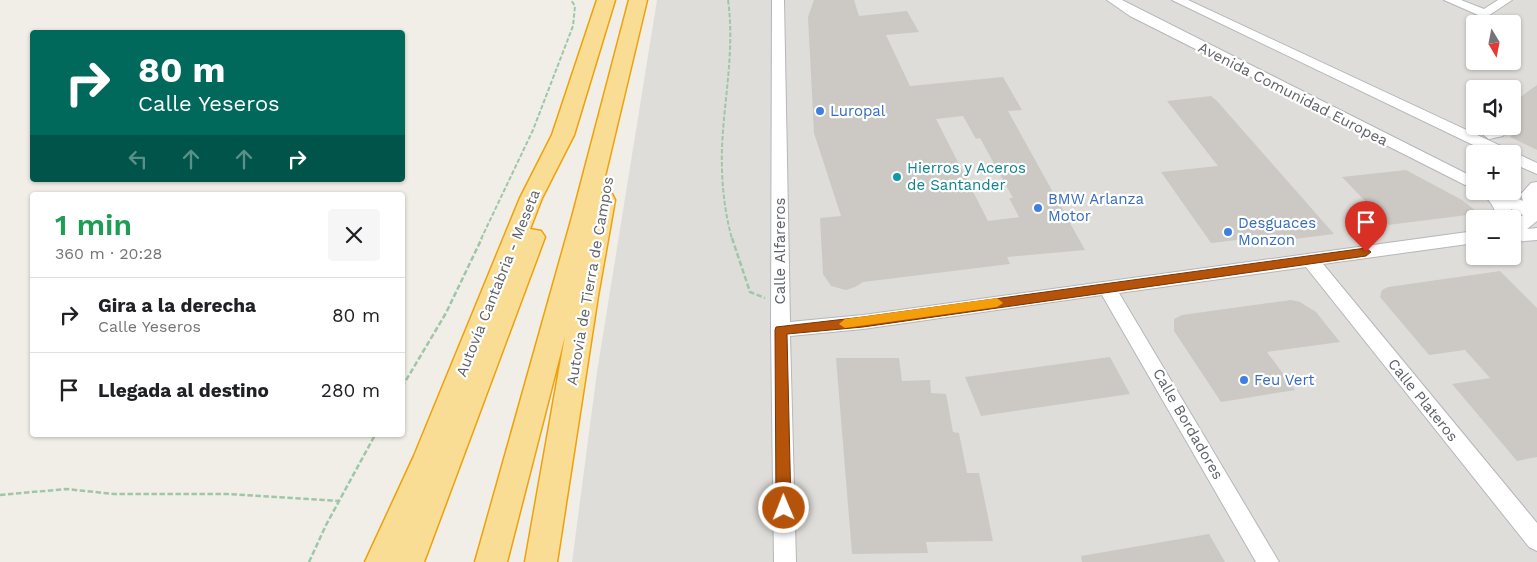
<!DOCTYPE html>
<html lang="es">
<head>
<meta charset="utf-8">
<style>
  body { margin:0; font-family:"Work Sans",sans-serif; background:#f6f6f6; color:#202124; height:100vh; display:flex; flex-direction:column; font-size:19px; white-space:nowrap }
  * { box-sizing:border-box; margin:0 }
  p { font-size:16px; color:#757577 }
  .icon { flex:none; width:28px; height:28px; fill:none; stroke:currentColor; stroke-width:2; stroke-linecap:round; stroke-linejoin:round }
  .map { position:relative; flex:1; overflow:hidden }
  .panel { position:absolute; left:30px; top:192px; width:375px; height:245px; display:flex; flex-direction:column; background:#fff; border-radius:5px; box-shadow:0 1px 4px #0004 }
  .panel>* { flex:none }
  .top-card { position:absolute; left:30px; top:30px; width:375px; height:152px; border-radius:5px; box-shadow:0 1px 4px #0004; background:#00695c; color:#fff; overflow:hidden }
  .needle { width:32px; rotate:170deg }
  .buttons { position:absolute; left:1466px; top:15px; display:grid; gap:10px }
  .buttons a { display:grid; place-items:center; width:55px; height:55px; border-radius:5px; background:#fff; box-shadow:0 1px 4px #0004; font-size:25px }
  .pin { position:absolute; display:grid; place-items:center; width:42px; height:42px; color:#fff; margin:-51px -21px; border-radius:50% 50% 50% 0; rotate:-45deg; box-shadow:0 0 5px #0007 }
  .pin .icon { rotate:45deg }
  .me { position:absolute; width:55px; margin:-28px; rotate:359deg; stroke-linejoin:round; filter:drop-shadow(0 0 4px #0008) }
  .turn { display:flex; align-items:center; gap:18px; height:105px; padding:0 25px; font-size:22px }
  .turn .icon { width:65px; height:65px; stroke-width:2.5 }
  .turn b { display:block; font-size:35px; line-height:42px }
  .lanes { display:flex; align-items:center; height:48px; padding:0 25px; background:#0003; justify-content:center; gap:25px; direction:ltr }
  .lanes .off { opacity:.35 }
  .round { display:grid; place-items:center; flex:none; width:52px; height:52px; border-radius:5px; background:#f6f6f6 }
  .summary { display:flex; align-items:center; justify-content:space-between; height:85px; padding:0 25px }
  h1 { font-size:30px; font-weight:600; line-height:38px; color:#1e9e55 }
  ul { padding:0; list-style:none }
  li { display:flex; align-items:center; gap:15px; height:75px; padding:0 25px; border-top:1px solid #e0e0e0 }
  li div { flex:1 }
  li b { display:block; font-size:19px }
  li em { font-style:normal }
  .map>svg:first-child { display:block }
  .industrial { fill:#dfddd9; fill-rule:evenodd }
  .building { fill:#ccc9c4; fill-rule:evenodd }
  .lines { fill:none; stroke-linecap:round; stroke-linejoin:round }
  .minor-casing { stroke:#b4b7bb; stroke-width:2 }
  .highway-casing { stroke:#efa108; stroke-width:3 }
  .path-far1 { stroke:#9ec7a8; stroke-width:2; stroke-dasharray:4.5 2; stroke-linecap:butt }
  .path { stroke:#9ec7a8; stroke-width:2.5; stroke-dasharray:5.5 2.5; stroke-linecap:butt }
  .minor { fill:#fff; fill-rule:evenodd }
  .highway { fill:#f9dd95; fill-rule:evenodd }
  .route { fill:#b45309; stroke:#753606 }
  .slow { fill:#f59e0b }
  .shop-dot { fill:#3f7fe0; stroke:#fff; stroke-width:2 }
  .culture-dot { fill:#0f9aa8; stroke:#fff; stroke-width:2 }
  .labels { text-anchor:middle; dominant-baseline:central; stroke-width:4.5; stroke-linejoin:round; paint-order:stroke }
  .street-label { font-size:15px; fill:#5e6267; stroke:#fff }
  .shop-label { font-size:15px; fill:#366cbe; stroke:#fff; text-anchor:start }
  .culture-label { font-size:15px; fill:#0d838f; stroke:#fff; text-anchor:start }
</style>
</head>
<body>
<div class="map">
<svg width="1537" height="562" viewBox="0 0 1537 562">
  <rect width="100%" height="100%" fill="#f0eee7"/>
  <path class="industrial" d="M657 0H1537V562H572L597 372ZM1475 24H1512V61H1475ZM1475 89H1512V126H1475ZM1475 154H1512V191H1475ZM1475 219H1512V256H1475Z"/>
  <path class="building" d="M814 0H854L859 16 907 11 919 32 886 35 910 86 1003 77 1022 110 1008 111 1085 250 1007 257 1010 264 863 282 855 287 846 290 831 286 823 274 820 218 841 216 814 133 808 17ZM963 116 976 139 980 138 1013 198H1009L1019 217 988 221 936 119Z
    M1537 85V150L1510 137 1516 132 1505 127 1512 126V103Z
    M1211 96 1217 101 1334 234 1278 241 1273 236 1211 243 1161 172 1218 166 1167 101Z
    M1406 170 1462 200 1476 211 1467 215 1388 225 1342 177Z
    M1500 271 1537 308V457L1517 461 1452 384 1490 378 1465 350 1429 355 1380 297 1382 290 1388 287Z
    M1291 300 1300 302 1316 312 1340 342 1267 352 1295 390 1221 402 1174 331V319L1182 315Z
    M1110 357 1130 394 981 416 965 377Z
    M836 358H899L902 381 930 380 931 393 946 394 953 432 959 433 967 473H979L993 541 926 542 928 553 852 554Z
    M1209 534 1225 562H1082L1081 556Z"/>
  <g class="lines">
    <defs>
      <path id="minor" d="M772 0H784L790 322 863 315 1475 231V243L1323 264 1537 523V551L1529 547 1306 267 1119 293 1279 562H1256L1102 295 863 329 790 336 796 562H774L771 330Z
        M1107 0H1122L1475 178V190L1130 16Z
        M1172 0H1188L1537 163V174L1512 163V154H1492Z
        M1444 0H1461L1484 9 1498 0H1512L1485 18Z
        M1498 128 1503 130 1505 133 1503 136 1489 139 1482 134 1484 131Z
        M1537 182V221L1527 229 1537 228V240L1512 242V223L1523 215 1511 209 1512 219H1496C1496 205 1488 201 1481 191H1503L1523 201 1521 194 1531 183Z"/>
      <path id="highway" d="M597 0H615L574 135 542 198 530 229 541 231 545 237 424 562H365L414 456 520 198 552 135Z
        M629 0H647L601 193 612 194 615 200 598 296 557 562H525L565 336 507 562H475L572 217Z"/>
    </defs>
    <use href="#minor" class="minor-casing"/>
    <use href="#highway" class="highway-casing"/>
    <path class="path-far1" d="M728 0C735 50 724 98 722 148 721 179 724 210 732 239
      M481 239 533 130 573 26 575 6 571 0"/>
    <path class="path" d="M732 238 750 292 765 298
      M402 387 446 313 482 238
      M0 495 66 489 114 494H227L339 501
      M309 562 326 525 375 435"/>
    <use href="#minor" class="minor"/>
    <use href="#highway" class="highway"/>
  </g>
  <path class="route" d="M1366 248 1371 252 1366 256 863 327 787 334 791 508 788 512 784 514 779 512 776 508 775 330 776 327 863 317Z"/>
  <path class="slow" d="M997 298 1003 303 997 307 845 328 839 324 845 319Z"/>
  <g class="shop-dot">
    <circle cx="820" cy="111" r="5"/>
    <circle cx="1038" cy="208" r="5"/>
    <circle cx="1228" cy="232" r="5"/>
    <circle cx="1244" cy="380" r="5"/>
  </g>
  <circle class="culture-dot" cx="897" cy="177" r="5"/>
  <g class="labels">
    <g class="street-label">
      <text transform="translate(1293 94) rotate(27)">Avenida Comunidad Europea</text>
      <text transform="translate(780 251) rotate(-90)">Calle Alfareros</text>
      <text transform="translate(590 281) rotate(-80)">Autovia de Tierra de Campos</text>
      <text transform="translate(498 283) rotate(-68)">Autovía Cantabria - Meseta</text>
      <text transform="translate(1423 400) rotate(51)">Calle Plateros</text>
      <text transform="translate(1188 424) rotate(60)">Calle Bordadores</text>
    </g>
    <g class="shop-label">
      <text x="830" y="111">Luropal</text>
      <text x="1048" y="199">BMW Arlanza<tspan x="1048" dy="17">Motor</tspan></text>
      <text x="1238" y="223">Desguaces<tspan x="1238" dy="17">Monzon</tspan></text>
      <text x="1254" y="380">Feu Vert</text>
    </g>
    <g class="culture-label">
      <text x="907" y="168">Hierros y Aceros<tspan x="907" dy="17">de Santander</tspan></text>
    </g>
  </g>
</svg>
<div class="buttons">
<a><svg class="needle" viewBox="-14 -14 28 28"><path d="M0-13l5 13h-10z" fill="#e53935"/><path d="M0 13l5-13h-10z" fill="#757577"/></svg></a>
<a><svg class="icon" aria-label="sound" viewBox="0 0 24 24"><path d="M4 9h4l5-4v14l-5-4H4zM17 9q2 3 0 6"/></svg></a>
<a>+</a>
<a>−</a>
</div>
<div class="pin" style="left:1366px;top:252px;background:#d93025"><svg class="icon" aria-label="arrive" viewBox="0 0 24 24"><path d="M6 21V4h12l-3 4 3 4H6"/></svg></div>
<svg class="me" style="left:784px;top:508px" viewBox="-20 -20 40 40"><circle r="17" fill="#b45309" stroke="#fff" stroke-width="3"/><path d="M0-11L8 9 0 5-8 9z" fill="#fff"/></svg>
<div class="top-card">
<div class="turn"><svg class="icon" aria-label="right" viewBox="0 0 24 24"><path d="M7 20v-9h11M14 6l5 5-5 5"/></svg><div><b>80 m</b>Calle Yeseros</div></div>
<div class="lanes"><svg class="icon off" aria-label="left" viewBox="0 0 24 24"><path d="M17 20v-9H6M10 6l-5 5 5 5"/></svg><svg class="icon off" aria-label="ahead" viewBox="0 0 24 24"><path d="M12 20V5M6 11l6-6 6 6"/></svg><svg class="icon off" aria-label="ahead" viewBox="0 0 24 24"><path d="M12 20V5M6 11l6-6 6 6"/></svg><svg class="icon" aria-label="right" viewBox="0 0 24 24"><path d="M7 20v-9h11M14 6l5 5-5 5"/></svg></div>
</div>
<section class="panel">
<div class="summary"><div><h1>1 min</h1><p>360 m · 20:28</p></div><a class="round"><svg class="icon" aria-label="close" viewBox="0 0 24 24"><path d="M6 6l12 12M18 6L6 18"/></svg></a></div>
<ul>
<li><svg class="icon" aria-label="right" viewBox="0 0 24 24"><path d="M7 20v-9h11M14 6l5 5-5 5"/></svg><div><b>Gira a la derecha</b><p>Calle Yeseros</p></div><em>80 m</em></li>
<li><svg class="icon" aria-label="arrive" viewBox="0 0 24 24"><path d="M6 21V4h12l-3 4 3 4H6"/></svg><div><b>Llegada al destino</b></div><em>280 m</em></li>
</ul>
</section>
</div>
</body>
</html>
